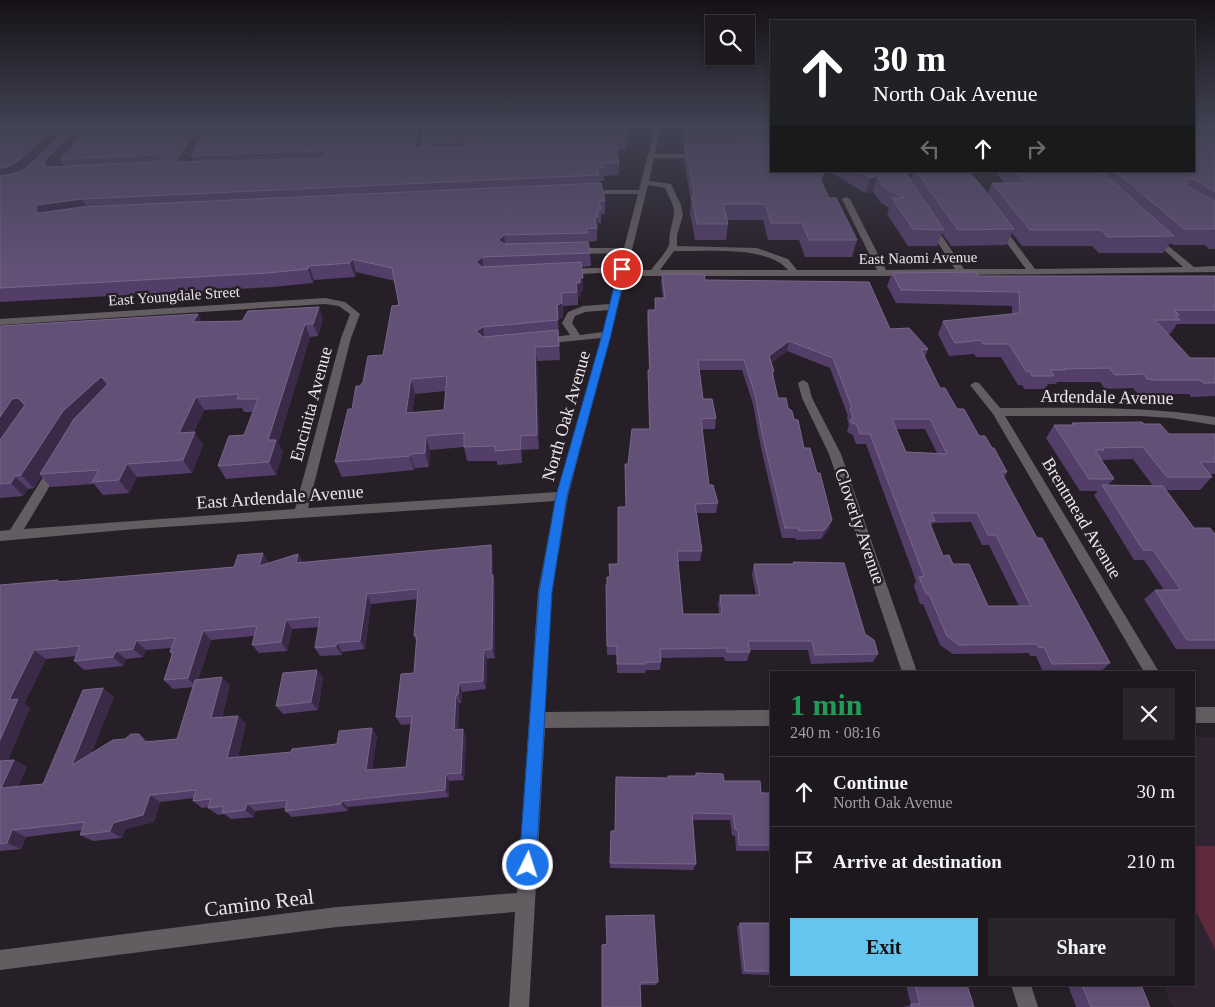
<!DOCTYPE html>
<html lang="en">
<head>
<meta charset="utf-8">
<style>
  body { margin:0; font-family:Georgia,serif; background:#2a242b; color:#f1f3f6; height:100vh; display:flex; flex-direction:column; font-size:19px; white-space:nowrap }
  * { box-sizing:border-box; margin:0 }
  p { font-size:16px; color:#a09fa4 }
  .icon { flex:none; width:28px; height:28px; fill:none; stroke:currentColor; stroke-width:2; stroke-linecap:round; stroke-linejoin:round }
  .map { position:relative; flex:1; overflow:hidden }
  .panel { position:absolute; left:770px; top:671px; width:425px; height:315px; display:flex; flex-direction:column; background:#1d171e; border-radius:0px; box-shadow:0 2px 8px #0003,0 0 0 1px #3b363c }
  .panel>* { flex:none }
  .guide { position:absolute; left:770px; top:20px; width:425px; height:152px; border-radius:0px; box-shadow:0 2px 8px #0003,0 0 0 1px #3b363c; background:#202124; color:#fff; overflow:hidden }
  .controls { position:absolute; left:705px; top:15px; display:grid; gap:10px }
  .controls a { display:grid; place-items:center; width:50px; height:50px; border-radius:0px; background:#1d171e; box-shadow:0 2px 8px #0003,0 0 0 1px #3b363c; font-size:25px }
  .pin { position:absolute; display:grid; place-items:center; width:42px; height:42px; color:#fff; margin:-21px; border:2px solid #fff; border-radius:50%; box-shadow:0 1px 5px #0007 }
  .me { position:absolute; width:55px; margin:-28px; rotate:4deg; stroke-linejoin:round; filter:drop-shadow(0 0 4px #0008) }
  .turn { display:flex; align-items:center; gap:18px; height:105px; padding:0 20px; font-size:22px }
  .turn .icon { width:65px; height:65px; stroke-width:2.5 }
  .turn b { display:block; font-size:35px; line-height:42px }
  .lanes { display:flex; align-items:center; height:48px; padding:0 20px; background:#0003; justify-content:center; gap:25px; direction:ltr }
  .lanes .off { opacity:.35 }
  .round { display:grid; place-items:center; flex:none; width:52px; height:52px; border-radius:0px; background:#2a242b }
  .head { display:flex; align-items:center; justify-content:space-between; height:85px; padding:0 20px }
  h1 { font-size:30px; font-weight:700; line-height:38px; color:#1e9e55 }
  .cta { display:flex; gap:10px; margin-top:auto; padding:10px 20px }
  .cta a { flex:1; height:58px; border-radius:0px; background:#64c5ee; color:#111; font-size:20px; font-weight:700; line-height:58px; text-align:center }
  .cta a+a { background:#2a242b; color:#f1f3f6 }
  ul { padding:0; list-style:none }
  li { display:flex; align-items:center; gap:15px; height:70px; padding:0 20px; border-top:1px solid #3b363c }
  li div { flex:1 }
  li b { display:block; font-size:19px }
  li em { font-style:normal }
  .map>svg:first-child { display:block }
  .built { fill:#312432 }
  .green { fill:#5f2b3c }
  .lines { fill:none; stroke-linecap:round; stroke-linejoin:round }
  .minor { fill:#635d61; fill-rule:evenodd }
  .wall { fill:#523e68; fill-rule:evenodd }
  .shaded-wall { fill:#3a2a48 }
  .building { fill:#625076; stroke:#786789; fill-rule:evenodd }
  .route { fill:#1a73e8; stroke:#114b97 }
  .labels { text-anchor:middle; dominant-baseline:central; stroke-width:5; stroke-linejoin:round; paint-order:stroke }
  .far-street-label { font-size:15px; fill:#ece6ec; stroke:#271f28 }
  .street-label { font-size:18px; fill:#ece6ec; stroke:#271f28 }
  .near-street-label { font-size:21px; fill:#ece6ec; stroke:#271f28 }
</style>
</head>
<body>
<div class="map">
<svg width="1215" height="1007" viewBox="0 0 1215 1007">
  <rect width="100%" height="100%" fill="#271f28"/>
  <path class="built" d="M1194 737H1215V1007H1173L1163 985H1194Z"/>
  <path class="green" d="M1194 846H1215V949L1194 908Z"/>
  <g class="lines">
    <path class="minor" d="M423 127H429L425 155 431 157 428 159 418 157Z
      M655 127H661L655 154H700L703 156 700 158H654L649 181 671 184 681 205 683 215 677 235V246L757 248 788 259 797 270H877L842 199 846 197 850 199 886 270 955 269 927 226 931 224H934L964 269H1026L995 227 999 225H1002L1035 269 1183 267 1152 239 1151 237 1155 235 1194 267 1215 266V272L883 276H626L568 496 552 592 545 712 771 710V726L545 728 529 1007H509L515 912 337 927 0 970V950L337 907 517 893 538 592 555 501 135 529 0 541V531L10 530 50 466 54 465 60 469 24 529 295 509 341 338 350 314 339 306 325 304 0 325V319L325 298 345 302 360 314 351 338 308 508 557 492 601 338 542 344 537 341 542 338 570 335 562 323 568 312 583 306 610 304 617 272 566 275 562 272 566 269 619 267 623 253 574 254 570 251 574 248H624L638 194H586L582 192 586 190H639ZM648 185 665 188C677 213 675 208 670 233 669 237 670 241 669 245 665 254 657 262 651 270H627ZM674 251C705 252 768 245 788 270H660ZM608 310 603 332 580 335 572 323 575 316 585 312Z
      M803 380 808 383 812 398 841 454 917 672H902L829 454 802 398 798 383Z
      M975 382 979 383 1000 408C1073 408 1142 406 1215 417V425L1171 418 1141 416H1005L1159 672H1144L993 414 970 385Z
      M1194 707H1215V723H1194Z
      M1011 985H1031L1038 1007H1018Z"/>
  </g>
  <path class="wall" d="M0 127H422L419 147H426L425 141 427 127H500L499 134 627 138V150H618V153H617L619 163V175L604 176V181H599L605 201V214H601V223H598V229L597 231V241L587 242 590 253 591 266 581 267 583 278V291L581 292V296L578 297V305L563 306V317L558 319 560 360 537 361 539 449 522 450V463L497 465V461H467L464 447 430 450 429 467 415 468 414 470 342 477 335 462 352 409 360 386 383 355 399 305 395 281 356 272 355 277 314 280 313 283 273 287 0 302ZM191 157 194 162H188ZM62 163 64 166H59ZM446 391 444 410 412 413 415 394Z
    M683 127H771L824 174 822 184 829 198 857 240 852 257H805L799 240H768L763 220H727L728 224 726 240H695L690 213 691 201 684 160V151L682 138Z
    M1194 127H1215V249H1209L1205 245H1173L1170 243 1163 253H1099L1092 246H1022L1012 233 1006 245 951 246 942 233 937 246H908L887 214 889 208 880 202 873 192 865 193 829 171H968L987 194 992 183H1005L994 171H1194Z
    M892 273 978 276H1215V324H1177L1170 334H1168L1190 358H1215V396L1191 397 1189 394H1144L1137 393 1133 388 1105 389 1100 382H1057L1056 384H1048L1045 389H1024L1022 385H1018L1001 357H976L974 354 949 356 938 334 943 321 1012 314V306L896 303 887 286Z
    M662 274 705 280 890 329 928 349 925 357 940 388 957 409 979 436 992 448 1007 472 1004 478 1037 538 1110 663 1100 672H1043L1036 656H1030L1029 653 953 654 940 645 923 604H920L914 586 916 581 866 444H856L853 435 847 432 849 425 847 418 848 416 830 368 787 351 771 363 774 371 773 376 778 398 788 408 794 419 829 530 821 539 796 540 795 538H782L761 448 753 404 742 370H699L703 399 716 418 715 429H702L709 485 718 503 716 513H697L702 551 700 561H678L683 614H719L718 604 720 595H756L752 574 754 564H793V562L865 634 878 654 873 662 811 664 808 650H750V652L747 661H725L724 657 661 658 660 670H646L645 673H617V655H607L606 585H607L609 577 618 564 626 507 625 464H628L649 429 648 380V370H649L647 320 648 310H654L655 298H663L661 284ZM896 429H925L937 453 906 452ZM971 522 982 545H989L1019 606H988L953 564 943 556 931 526 933 523Z
    M198 314 202 322 323 319 318 336 310 337 296 384 278 443 283 452 276 475 226 479 218 466 244 435 253 412H244L242 408 204 410 194 432 203 445 192 473 137 477 129 493 103 495 94 484 51 487 41 476 34 488 28 489 23 496 0 498V326Z
    M1072 423 1144 424 1169 434H1215V474H1210L1212 477 1200 490H1166L1194 528 1215 534V649H1176L1144 599 1155 590H1164L1144 560H1134L1094 495 1098 491H1080L1046 438 1054 425H1071ZM1133 459 1153 486 1108 485 1114 479 1101 460Z
    M493 555V575L495 584V658L487 659 486 689 462 692 461 703H459L458 729 466 737 464 780 449 781V797L348 807V811L292 817 285 811V808L255 811 254 817 231 819 224 814 218 815 208 808 209 807 202 808 193 801 194 798 160 802 154 822 125 829 122 838 93 841 80 835 82 830 26 837 21 849 0 851V585L58 580 61 582 234 567 269 563 303 562ZM418 599 414 636 416 641 414 673 396 717 401 725 411 724 406 767 372 770 377 736 291 752 238 757 246 724 238 716 222 717 230 685 198 680 211 640 254 636 252 645 259 653 287 651 292 629 319 627 315 648 320 656 342 655V652L365 649 371 604ZM171 648 170 652 172 655 164 680 173 689 193 687 177 739 149 742 91 753 114 697 103 688 43 784 18 786 27 767 14 760H8L30 708 24 704 46 659 76 656 74 661 84 670 123 666 126 659 143 657 146 650Z
    M317 670 323 678 318 710 283 714 276 706Z
    M696 773 724 781 761 793H771V851H736L735 836 732 835 730 820H693L696 864 693 870 610 868 611 831H615L668 778V776H695Z
    M740 923H771V975L742 974 737 927Z
    M602 945 658 982 656 985H640Z
    M906 985H967L974 1007H903L911 1005Z
    M1068 985H1141L1150 1007H1076Z"/>
  <path class="shaded-wall" d="M56 127H75L25 174 0 182V168Z
    M79 127H97L60 159 62 163 53 173 45 167V160Z
    M197 127H210L191 156V157L182 171 178 162 177 159Z
    M418 127H422L418 159 415 147Z
    M495 127H500L498 136 493 131Z
    M911 171H913L910 182 907 175Z
    M824 174 820 190V179Z
    M877 176 873 192 865 193 870 178Z
    M82 199 90 212 45 225 36 212V207L37 205Z
    M598 216V229L597 231 595 220Z
    M504 235 506 248 498 240Z
    M482 257 484 271 476 262Z
    M352 259 356 272 355 277 350 263Z
    M309 266 314 280 313 283 308 269Z
    M580 278H583V291L581 292V296L578 297 576 283Z
    M562 303 563 317 558 319 559 334 557 305Z
    M319 307 323 319 318 336 313 324Z
    M198 314 205 327 193 322Z
    M305 324 310 337 278 443 283 452 276 475 269 462 268 440Z
    M483 327 485 341 476 331Z
    M789 341 787 351 767 366 769 356Z
    M535 347 537 361 539 449 537 435Z
    M101 377 110 390 40 474 41 476 34 488 21 475 63 411Z
    M411 379 415 394 410 427 406 413Z
    M196 397 204 410 188 446 179 433Z
    M18 398 29 411 0 447V417L12 399Z
    M195 432 203 445 192 473 183 460Z
    M426 436 430 450 429 467 425 453Z
    M520 436 522 450V463L521 449Z
    M410 454 415 468 414 470 410 456Z
    M127 464 137 477 129 493 119 480Z
    M15 476 28 489 23 496 11 483Z
    M832 520 829 530 821 539 825 530Z
    M491 545 493 555V578V575L495 584V658L492 649Z
    M263 553 269 563 265 576 259 566Z
    M298 554 304 563H296Z
    M367 594 371 604 365 649 360 641Z
    M286 620 292 629 287 651 281 642Z
    M203 631 211 640 196 687 188 678Z
    M136 641 146 650 143 657 133 649Z
    M337 643 342 652V655L336 646Z
    M34 650 46 659 24 704 30 708 4 770 0 768V740L9 700Z
    M484 650 487 659 486 689 483 681Z
    M116 651 126 659 123 666 113 657Z
    M317 670 323 678 318 710 311 702Z
    M222 677 230 685 219 726 211 718Z
    M459 683 462 692 461 703 458 695Z
    M103 688 114 697 84 772 72 765Z
    M456 695 459 703 457 737 454 730Z
    M238 716 246 724 236 765 227 758Z
    M372 728 377 736 371 777 366 770Z
    M463 729 466 737 464 780 461 773Z
    M139 734 149 741 155 750 145 742Z
    M14 760 27 767 14 795 1 788Z
    M446 774 449 781V797L445 790Z
    M150 795 160 802 154 822 125 829 122 838 110 831 113 823Z
    M342 801 348 807V811L341 804Z
    M247 804 255 811 254 817 245 810Z
    M12 830 26 837 21 849 7 843Z"/>
  <path class="building" d="M0 127H56L17 162 7 167 0 168Z
    M69 127H79L45 160V167L156 162 162 159 156 155 60 159 91 127H197L177 159 178 162 321 158 327 155 321 151 191 156 207 127H418L415 147H466L471 143 466 139 425 141 427 127H495L493 131 498 135 505 127H624L627 138H617L618 141H614L619 163H601L604 168H597L599 175 82 199 37 205 36 207V212L40 213 82 207 601 183 605 201H599L601 210H597L598 216 595 220 597 228 586 229 587 233 504 235 498 240 504 244 588 242 590 253 482 257 476 262 482 267 581 262 583 278H580V283H576L577 292 561 293 562 303 557 305 558 320 483 327 476 331 483 337 558 330 559 346 535 347 537 435 520 436 521 449 495 451V446L464 447V433L426 436 425 453 410 454V456L335 462 348 409H352L356 386H360L363 382 368 356 383 355 392 306 399 305 392 268 352 259 350 263 309 266 308 269 267 273 0 288V176L13 174 25 169ZM447 376 444 410 406 413 411 379Z
    M684 127H771V171H823L824 174 820 179 829 198H836L857 240H809L802 223H771L765 204H723L728 224H697L692 197 694 194 685 145 735 146 740 141 735 138H686Z
    M1194 127H1215V130H1203L1201 132 1202 137 1215 138V192L1194 179H1186V186L1215 201V229H1184L1115 171H1194Z
    M859 171H911L907 175 944 230 913 229 892 198H904L884 187 877 176 870 178Z
    M921 171H968L979 183 1014 229 958 230 922 179 919 174Z
    M1015 171H1101L1174 236 1108 237 1101 230H1030L992 183H1026Z
    M976 272 978 276H1215V310H1174L1179 315H1175L1180 320H1155L1190 358H1215V383H1203L1200 380H1155L1147 379 1144 374 1115 375 1109 368 1064 369 1065 370H1050L1054 376H1032L1030 372 1026 371 1009 344H983L981 340 955 343 943 321 1020 313 1019 292 901 290 892 273Z
    M662 274H704L705 280 869 282 890 329 909 328 928 349 921 350 940 388H945L957 409H964L979 436H985L992 448H994L1007 472H1001L1037 538H1042L1110 663 1052 664 1044 647 1039 648 1037 644 959 645 947 636 929 594H926L919 577 924 576 870 434H860L857 425 850 422 853 417 850 408H852L833 358 789 341 769 356 774 371 772 372 778 398H786L788 408 792 411 794 419 798 420 804 448H810L817 473H820L832 520 825 530 799 531 798 528H785L763 438 755 394 744 360H698L703 399H712L716 418 701 419 709 485H713L718 503 695 504 702 551H677L683 614H722L720 595H760L754 564H794L793 562 844 563 865 634 874 640 878 654 815 655 812 641H748L750 652H727V648L660 649 661 662H646V664H617V646H607L606 585H607V577H610L609 564H618V507H626L625 464H628L632 429H650L648 370H650L648 310H656L655 298H665ZM892 419H930L947 454 906 452ZM931 513H977L988 535H996L1031 606H988L969 564H953L949 555 943 556 929 521H935Z
    M319 307 313 324H305L290 371 268 440H276L269 462 218 466 229 436 244 435 258 399H237L239 394 196 397 179 433 195 432 183 460 127 464 119 480 92 482 99 470 40 474 74 419 108 384V382L101 377 63 411 21 475 15 476 11 483 0 484V440L25 405 18 398 12 399 0 417V326L198 314 193 322 242 321 248 311Z
    M1142 422 1144 424H1160L1169 434H1215V462H1200L1212 477H1167L1143 447 1102 448 1104 450H1095L1114 479H1089L1054 425H1074L1072 423Z
    M1102 485 1163 486 1194 528H1210L1215 534V640H1187L1155 590H1181L1153 550H1143Z
    M491 545V575H493L492 649 484 650 483 681 459 683 458 695H456L454 730 463 729 461 773 446 774 445 790 342 801 341 804 285 811 287 800 247 804 245 810 222 813 224 806 208 808 211 799 193 801 196 790 150 795 143 815 113 823 110 831 80 835 85 822 12 830 7 843 0 844V761L14 760 1 788 43 784 83 690 103 688 72 765 113 740 125 739 131 734H139L145 742 177 739 195 680 222 677 211 718 238 716 227 758 291 752 292 749 337 744 339 731 372 728 366 770 406 767 412 716 396 717 401 674 414 673 417 635 414 636 418 589 367 594 360 641 337 643 336 646 315 648 320 617 286 620 281 642 252 645 257 626 203 631 188 678 164 680 173 652H170L175 638 136 641 133 649 116 651 113 657 74 661 80 646 34 650 9 700 18 699 0 740V585L58 580 57 582 234 567 238 555 263 553 259 566 298 554 296 563Z
    M317 670 311 702 276 706 283 673Z
    M696 773 723 774 724 781H760L761 793H771V845H739L738 830 735 829 733 814 692 813 696 864 610 863 611 831H615L616 777 668 778V776H696Z
    M654 915 658 982 640 983 641 1007H602V945L607 944 606 916Z
    M740 923H771V971H745Z
    M915 985H967L974 1007H912L911 1004H920Z
    M1082 985H1141L1150 1007H1091Z"/>
  <linearGradient id="sky" x2="0" y2="1"><stop stop-color="#151116"/><stop offset="0.47" stop-color="#414253"/><stop offset="1" stop-color="#414253" stop-opacity="0"/></linearGradient>
  <rect width="1215" height="268" fill="url(#sky)"/>
  <path class="route" d="M619 267 626 269 611 335 567 496 552 592 536 865 533 871 528 874 522 871 519 865 539 592 556 496 602 335Z"/>
  <g class="labels">
    <g class="far-street-label">
      <text transform="translate(918 258) rotate(-1)">East Naomi Avenue</text>
      <text transform="translate(174 296) rotate(-4)">East Youngdale Street</text>
    </g>
    <g class="street-label">
      <text transform="translate(1107 397) rotate(1)">Ardendale Avenue</text>
      <text transform="translate(311 404) rotate(-75)">Encinita Avenue</text>
      <text transform="translate(566 416) rotate(-74)">North Oak Avenue</text>
      <text transform="translate(280 497) rotate(-4)">East Ardendale Avenue</text>
      <text transform="translate(1082 518) rotate(59)">Brentmead Avenue</text>
      <text transform="translate(860 526) rotate(71)">Cloverly Avenue</text>
    </g>
    <g class="near-street-label">
      <text transform="translate(259 903) rotate(-7)">Camino Real</text>
    </g>
  </g>
</svg>
<div class="controls">
<a><svg class="icon" aria-label="search" viewBox="0 0 24 24"><circle cx="10" cy="10" r="6"/><path d="M15 15l6 6"/></svg></a>
</div>
<div class="pin" style="left:622px;top:269px;background:#d93025"><svg class="icon" aria-label="arrive" viewBox="0 0 24 24"><path d="M6 21V4h12l-3 4 3 4H6"/></svg></div>
<svg class="me" style="left:528px;top:865px" viewBox="-20 -20 40 40"><circle r="17" fill="#1a73e8" stroke="#fff" stroke-width="3"/><path d="M0-11L8 9 0 5-8 9z" fill="#fff"/></svg>
<div class="guide">
<div class="turn"><svg class="icon" aria-label="ahead" viewBox="0 0 24 24"><path d="M12 20V5M6 11l6-6 6 6"/></svg><div><b>30 m</b>North Oak Avenue</div></div>
<div class="lanes"><svg class="icon off" aria-label="left" viewBox="0 0 24 24"><path d="M17 20v-9H6M10 6l-5 5 5 5"/></svg><svg class="icon" aria-label="ahead" viewBox="0 0 24 24"><path d="M12 20V5M6 11l6-6 6 6"/></svg><svg class="icon off" aria-label="right" viewBox="0 0 24 24"><path d="M7 20v-9h11M14 6l5 5-5 5"/></svg></div>
</div>
<section class="panel">
<div class="head"><div><h1>1 min</h1><p>240 m · 08:16</p></div><a class="round"><svg class="icon" aria-label="close" viewBox="0 0 24 24"><path d="M6 6l12 12M18 6L6 18"/></svg></a></div>
<ul>
<li><svg class="icon" aria-label="ahead" viewBox="0 0 24 24"><path d="M12 20V5M6 11l6-6 6 6"/></svg><div><b>Continue</b><p>North Oak Avenue</p></div><em>30 m</em></li>
<li><svg class="icon" aria-label="arrive" viewBox="0 0 24 24"><path d="M6 21V4h12l-3 4 3 4H6"/></svg><div><b>Arrive at destination</b></div><em>210 m</em></li>
</ul>
<div class="cta"><a>Exit</a><a>Share</a></div>
</section>
</div>
</body>
</html>
